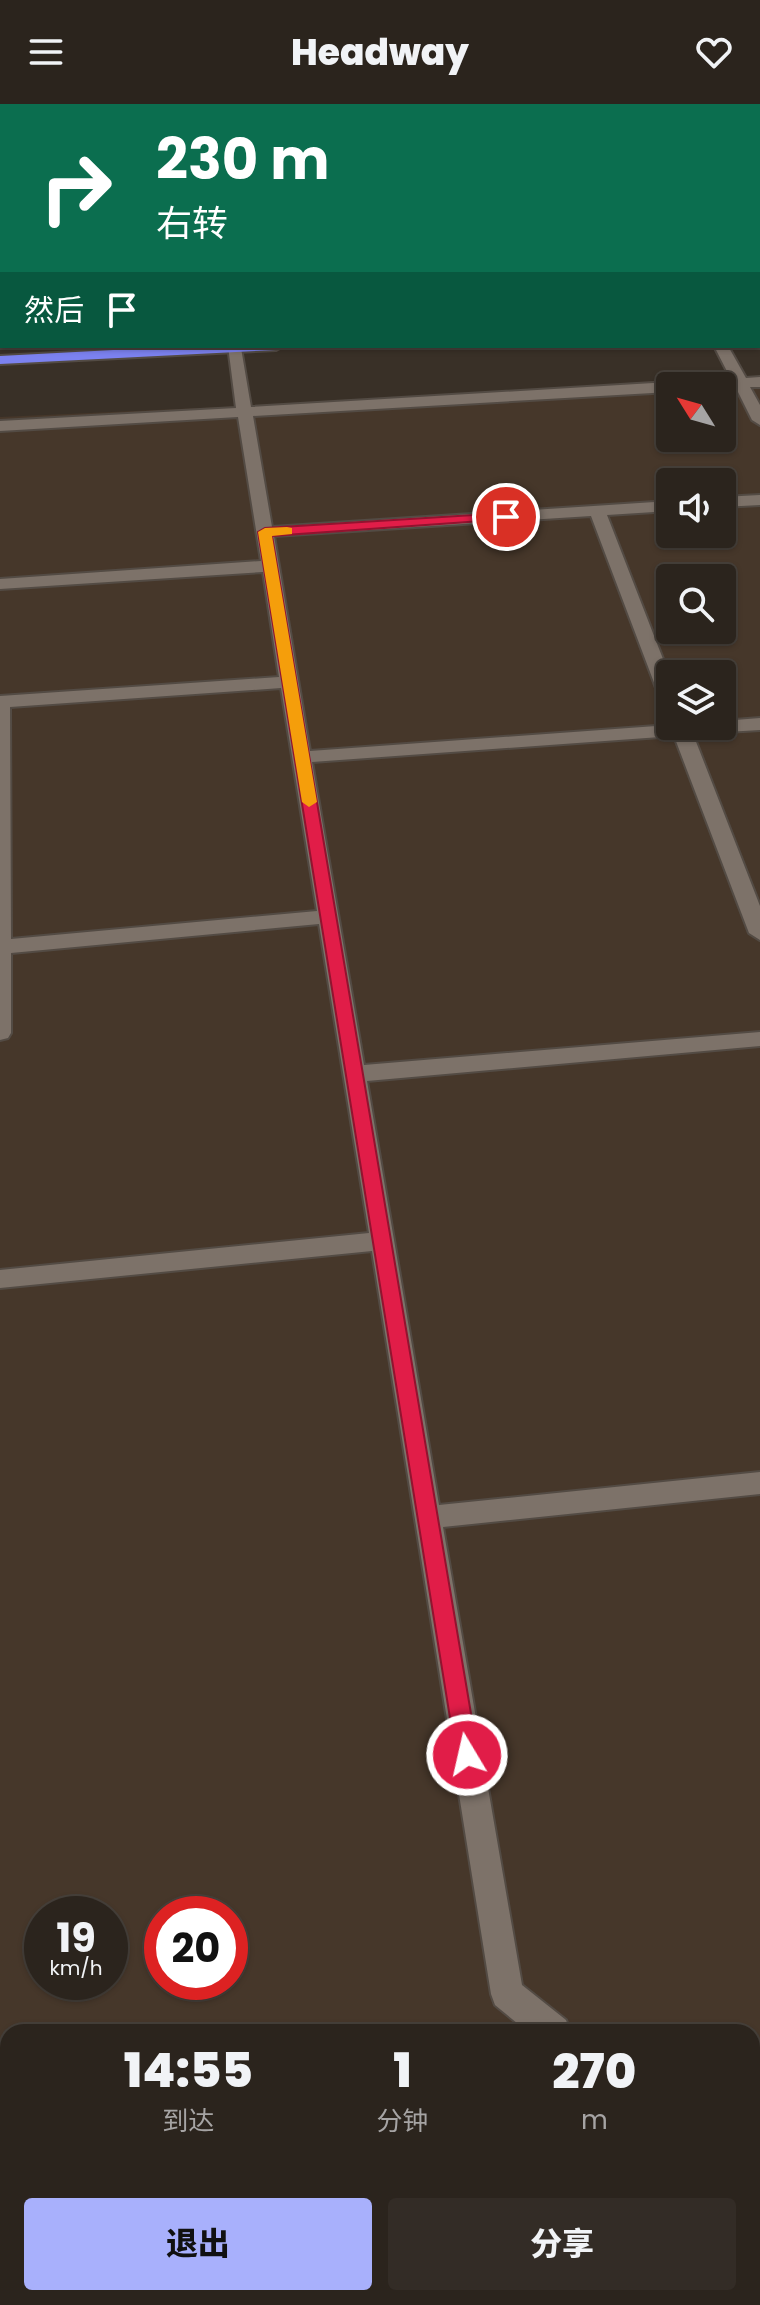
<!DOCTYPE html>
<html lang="zh">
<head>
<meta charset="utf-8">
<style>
  body { margin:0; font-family:Poppins,"Noto Sans SC",sans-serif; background:#332c26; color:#f1f3f6; height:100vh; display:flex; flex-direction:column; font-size:30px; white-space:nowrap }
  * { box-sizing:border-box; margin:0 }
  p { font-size:26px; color:#a6a4a4 }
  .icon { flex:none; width:44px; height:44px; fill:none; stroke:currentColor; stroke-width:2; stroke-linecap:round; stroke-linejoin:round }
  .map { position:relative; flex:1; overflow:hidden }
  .side { position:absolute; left:0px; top:1920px; width:760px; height:282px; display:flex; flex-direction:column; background:#2b241d; border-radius:24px 24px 0 0; box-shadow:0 2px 6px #0004,0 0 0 2px #47413b }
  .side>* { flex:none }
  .banner { position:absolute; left:0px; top:0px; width:760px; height:244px; box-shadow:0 2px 6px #0004,0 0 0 2px #47413b; background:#0b6e4f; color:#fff; overflow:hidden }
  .needle { width:52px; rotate:307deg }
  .fabs { position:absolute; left:656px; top:268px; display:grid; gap:16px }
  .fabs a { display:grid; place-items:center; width:80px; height:80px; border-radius:8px; background:#2b241d; box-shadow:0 2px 6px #0004,0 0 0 2px #47413b; font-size:40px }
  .speed { position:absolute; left:24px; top:1792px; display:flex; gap:16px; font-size:40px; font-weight:700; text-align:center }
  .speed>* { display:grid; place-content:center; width:104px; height:104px; border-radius:50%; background:#2b241d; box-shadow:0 2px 6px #0004,0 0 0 2px #47413b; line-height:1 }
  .speed small { font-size:20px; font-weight:400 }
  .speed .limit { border:12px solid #d22; background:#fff; color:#111 }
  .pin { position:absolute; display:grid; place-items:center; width:68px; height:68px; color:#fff; margin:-34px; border:4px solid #fff; border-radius:50%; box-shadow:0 2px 8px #0007 }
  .me { position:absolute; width:88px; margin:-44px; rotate:351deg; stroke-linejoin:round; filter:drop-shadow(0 0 6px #0008) }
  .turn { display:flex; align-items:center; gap:28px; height:168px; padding:0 24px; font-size:36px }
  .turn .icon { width:104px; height:104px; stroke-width:2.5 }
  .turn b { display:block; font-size:56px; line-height:68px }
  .then { display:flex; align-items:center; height:76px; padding:0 24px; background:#0003; gap:16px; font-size:30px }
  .eta { display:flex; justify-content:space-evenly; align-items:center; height:136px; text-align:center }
  .eta b { font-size:48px; font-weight:800; line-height:56px }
  .button { display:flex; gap:16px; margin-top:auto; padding:16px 24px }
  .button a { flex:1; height:92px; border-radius:8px; background:#a8b0fc; color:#111; font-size:32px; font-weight:800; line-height:92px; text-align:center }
  .button a+a { background:#332c26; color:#f1f3f6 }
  header { display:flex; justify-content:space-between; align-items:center; height:104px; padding:0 24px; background:#2b241d; font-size:36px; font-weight:800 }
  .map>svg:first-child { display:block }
  .built { fill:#46372a; fill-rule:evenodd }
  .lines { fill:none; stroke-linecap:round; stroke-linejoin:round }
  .minor-casing { stroke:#534b44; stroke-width:4 }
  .highway-casing { stroke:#534b44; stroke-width:4 }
  .minor { fill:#7d7269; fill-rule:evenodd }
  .highway { fill:#7c82f0; fill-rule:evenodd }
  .wall { fill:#653a03 }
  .building { fill:#764303; stroke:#532f02; stroke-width:2 }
  .route { fill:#e11d48; stroke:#92132f; stroke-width:2 }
  .slow { fill:#f59e0b }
</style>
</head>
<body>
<header><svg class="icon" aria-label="menu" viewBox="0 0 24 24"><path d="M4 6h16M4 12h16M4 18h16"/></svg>Headway<svg class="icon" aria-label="heart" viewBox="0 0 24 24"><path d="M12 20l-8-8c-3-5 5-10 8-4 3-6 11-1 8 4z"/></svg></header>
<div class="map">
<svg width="760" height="2201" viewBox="0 0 760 2201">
  <rect width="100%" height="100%" fill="#393027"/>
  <path class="built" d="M0 0H760V116L758 2H2L0 153Z
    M760 279V2100L752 2101V1928H8V2193L0 2194V313L670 283V334H722V282ZM670 378H722V430H670ZM670 474H722V526H670ZM670 570H722V622H670ZM42 1810H110V1878H42ZM162 1810H230V1878H162Z"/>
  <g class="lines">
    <defs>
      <path id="minor" d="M184 0H196V2H184Z
        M758 102H760V110H758Z
        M228 242 241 244 251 303 670 278 677 282H670V288L253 312 272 423 670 397V407L607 411 670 573V603L661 597 591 412 274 432 310 647 670 621 722 622V617L760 614V626L693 630 760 802V836L749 829 674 632 312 658 364 961 760 928V942L367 977 439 1401 760 1368V1390L443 1423 522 1881 566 1916 570 1928H528L495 1901 491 1890 372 1147 0 1184V1166L369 1129 319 820 11 849V929L8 934 0 936V592L279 573 263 468 0 485V475L261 457 238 313 0 327V317L236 304ZM281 584 317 807 11 835 10 603Z
        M714 242H728L746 274 760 273V283H750L760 301V321L752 316 736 284 688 282 696 277 731 275Z
        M760 391V401L722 403V393Z
        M760 1973V2007L752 2008V1974Z"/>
      <path id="highway" d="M758 184H760V192H758Z
        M758 213H760V221H758Z
        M0 222H2V230H0Z
        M189 242H283L276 246 0 260V252Z"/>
    </defs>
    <use href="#minor" class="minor-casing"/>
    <use href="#highway" class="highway-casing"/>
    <use href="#minor" class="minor"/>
    <use href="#highway" class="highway"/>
  </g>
  <path class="wall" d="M0 0 2 2V48H0Z
    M328 0H760V84H758V2H329Z"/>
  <path class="building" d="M0 0H143V2H2V25H0Z
    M334 0H760V60H758V2H335Z"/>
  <path class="route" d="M506 409 510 410V415L272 432 478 1651 475 1658 467 1661 459 1658 456 1651 258 428 265 424Z"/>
  <path class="slow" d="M287 423 292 424V430L272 432 317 698 309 703 302 698 258 428 265 424Z"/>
</svg>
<div class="fabs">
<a><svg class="needle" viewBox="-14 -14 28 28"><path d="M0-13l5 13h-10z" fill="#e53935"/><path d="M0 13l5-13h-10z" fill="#a6a4a4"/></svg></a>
<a><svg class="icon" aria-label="sound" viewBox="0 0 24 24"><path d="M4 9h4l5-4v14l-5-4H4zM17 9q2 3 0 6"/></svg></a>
<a><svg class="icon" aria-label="search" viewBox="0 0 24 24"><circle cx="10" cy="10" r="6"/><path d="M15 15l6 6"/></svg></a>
<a><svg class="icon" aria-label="layers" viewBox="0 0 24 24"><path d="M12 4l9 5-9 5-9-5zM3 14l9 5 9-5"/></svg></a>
</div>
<div class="speed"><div>19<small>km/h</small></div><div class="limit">20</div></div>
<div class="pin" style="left:506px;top:413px;background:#d93025"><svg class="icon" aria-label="arrive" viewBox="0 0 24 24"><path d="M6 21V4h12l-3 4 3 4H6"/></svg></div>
<svg class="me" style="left:467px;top:1651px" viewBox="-20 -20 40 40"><circle r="17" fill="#e11d48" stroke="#fff" stroke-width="3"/><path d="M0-11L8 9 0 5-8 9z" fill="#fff"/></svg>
<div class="banner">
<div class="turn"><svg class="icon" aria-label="right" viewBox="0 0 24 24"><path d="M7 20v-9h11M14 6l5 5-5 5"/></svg><div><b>230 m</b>右转</div></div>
<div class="then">然后<svg class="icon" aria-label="arrive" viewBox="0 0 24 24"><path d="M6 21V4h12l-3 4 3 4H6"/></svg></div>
</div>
<section class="side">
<div class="eta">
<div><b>14:55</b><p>到达</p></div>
<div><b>1</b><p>分钟</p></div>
<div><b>270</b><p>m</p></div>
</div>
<div class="button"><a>退出</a><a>分享</a></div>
</section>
</div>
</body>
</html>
